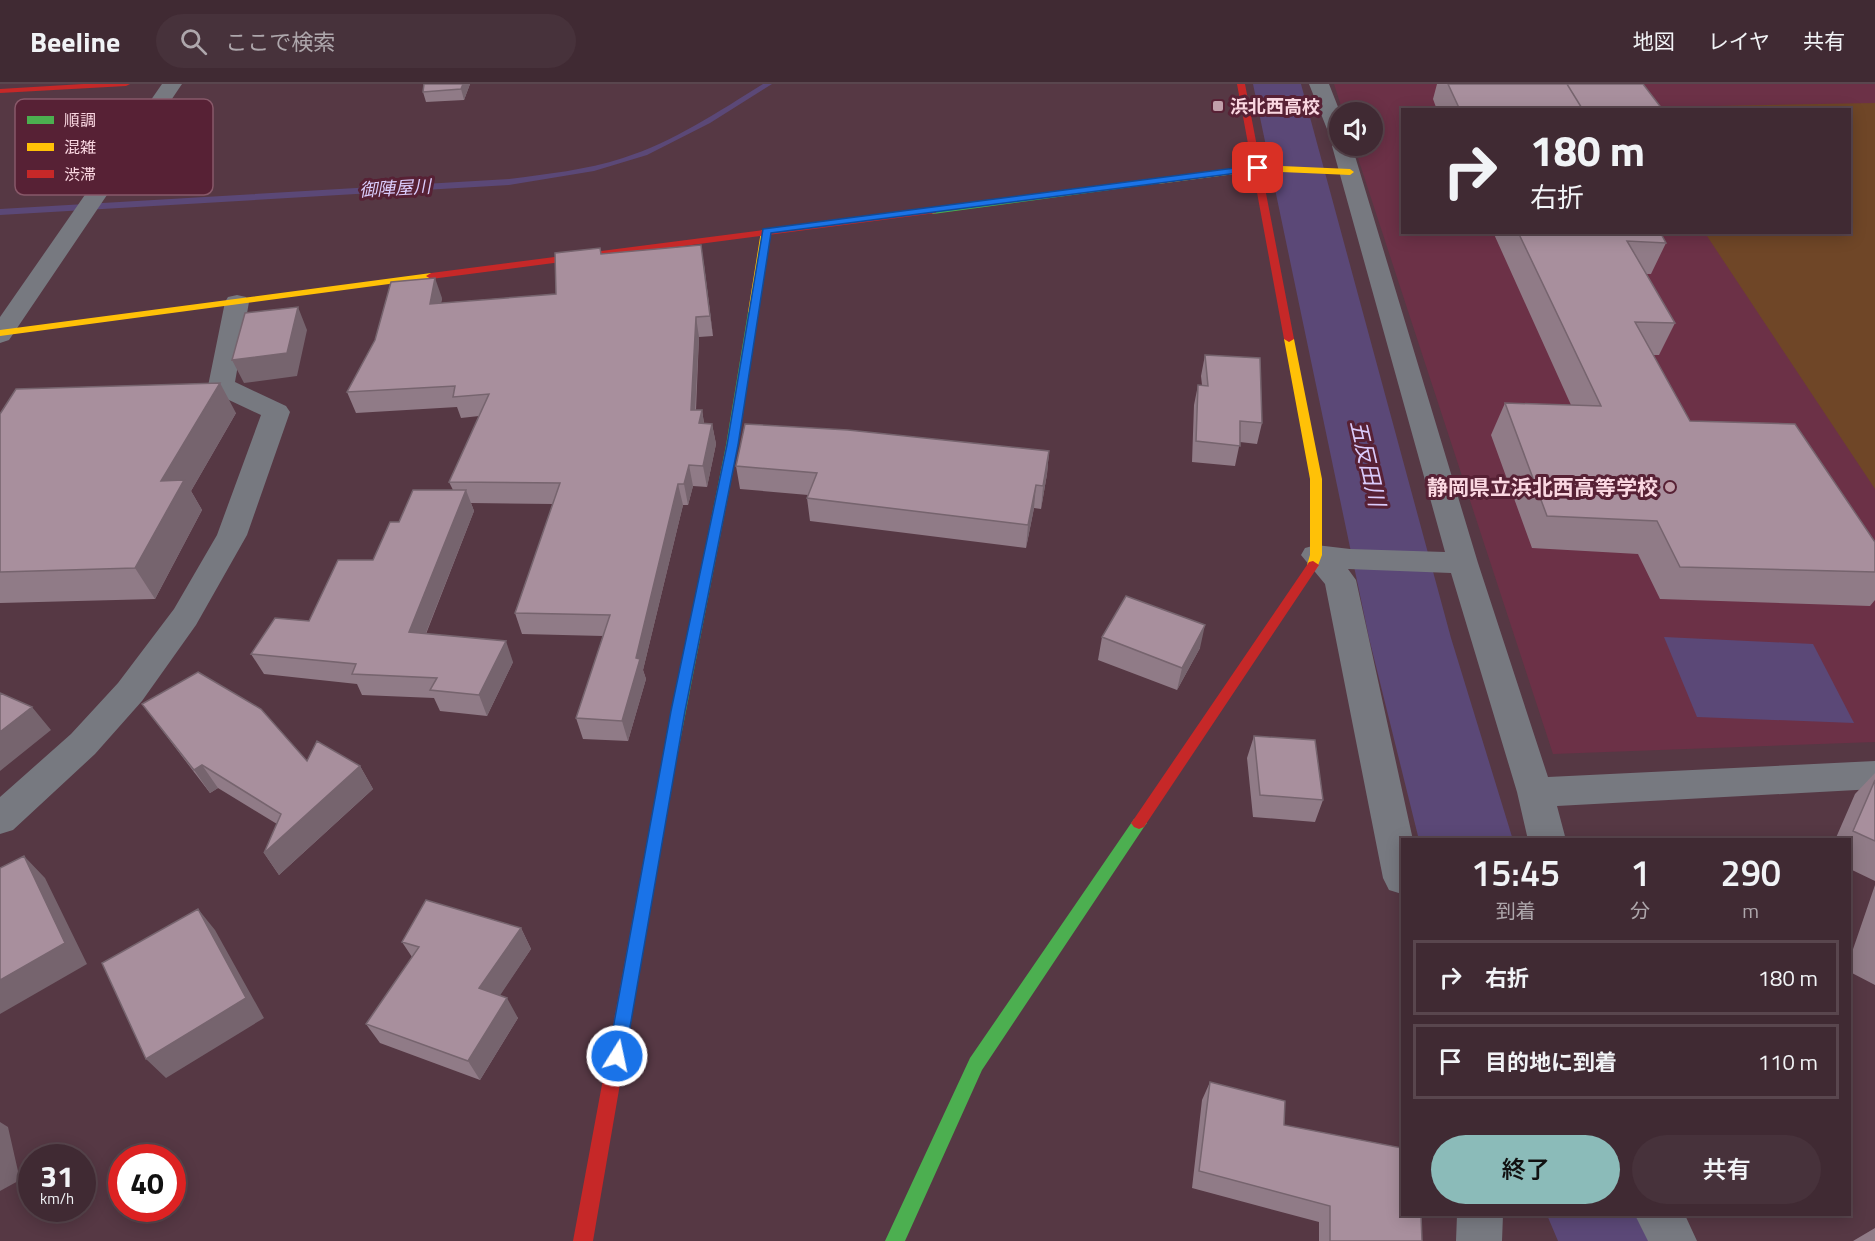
<!DOCTYPE html>
<html lang="ja">
<head>
<meta charset="utf-8">
<style>
  body { margin:0; font-family:"Titillium Web","Noto Sans JP",sans-serif; background:#47323b; color:#f1f3f6; height:100vh; display:flex; flex-direction:column; font-size:22px; white-space:nowrap }
  * { box-sizing:border-box; margin:0 }
  p { font-size:20px; color:#aea7ac }
  .icon { flex:none; width:33px; height:33px; fill:none; stroke:currentColor; stroke-width:2; stroke-linecap:round; stroke-linejoin:round }
  .map { position:relative; flex:1; overflow:hidden }
  .drawer { position:absolute; left:1401px; top:754px; width:450px; height:378px; display:flex; flex-direction:column; background:#402a33; border-radius:0px; box-shadow:0 3px 15px #0003,0 0 0 2px #59464e }
  .drawer>* { flex:none }
  .top-card { position:absolute; left:1401px; top:24px; width:450px; height:126px; border-radius:0px; box-shadow:0 3px 15px #0003,0 0 0 2px #59464e; background:#402a33; color:#f1f3f6; overflow:hidden }
  .tools { position:absolute; left:1329px; top:18px; display:grid; gap:12px }
  .tools a { display:grid; place-items:center; width:54px; height:54px; border-radius:50%; background:#402a33; box-shadow:0 3px 15px #0003,0 0 0 2px #59464e; font-size:30px }
  .speed { position:absolute; left:18px; top:1060px; display:flex; gap:12px; font-size:30px; font-weight:700; text-align:center }
  .speed>* { display:grid; place-content:center; width:78px; height:78px; border-radius:50%; background:#402a33; box-shadow:0 3px 15px #0003,0 0 0 2px #59464e; line-height:1 }
  .speed small { font-size:15px; font-weight:400 }
  .speed .limit { border:9px solid #d22; background:#fff; color:#111 }
  .pin { position:absolute; display:grid; place-items:center; width:51px; height:51px; color:#fff; margin:-26px; border-radius:12px; box-shadow:0 3px 9px #0006 }
  .me { position:absolute; width:66px; margin:-33px; rotate:10deg; stroke-linejoin:round; filter:drop-shadow(0 0 4px #0008) }
  .turn { display:flex; align-items:center; gap:21px; height:126px; padding:0 30px; font-size:27px }
  .turn .icon { width:78px; height:78px; stroke-width:2.5 }
  .turn b { display:block; font-size:42px; line-height:51px }
  .eta { display:flex; justify-content:space-evenly; align-items:center; height:102px; text-align:center }
  .eta b { font-size:36px; font-weight:600; line-height:42px }
  .button { display:flex; gap:12px; margin-top:auto; padding:12px 30px }
  .button a { flex:1; height:69px; border-radius:36px; background:#8bbbb9; color:#111; font-size:24px; font-weight:600; line-height:69px; text-align:center }
  .button a+a { background:#47323b; color:#f1f3f6 }
  ul { padding:0; list-style:none }
  li { display:flex; align-items:center; gap:18px; height:75px; margin:0 12px 9px; padding:0 18px; border:3px solid #59464e; border-radius:0px }
  li div { flex:1 }
  li b { display:block; font-size:22px }
  li em { font-style:normal }
  header { display:flex; align-items:center; gap:36px; box-sizing:border-box; height:84px; padding:0 30px; background:#402a33; border-bottom:2px solid #59464e }
  header strong { font-size:28px }
  nav { display:flex; gap:33px; margin-inline-start:auto; font-size:21px }
  .search { width:420px; height:54px; background:#47323b; display:flex; align-items:center; gap:15px; box-sizing:border-box; padding:0 21px; border-radius:33px; color:#aea7ac; font-size:22px }
  .map>svg:first-child { display:block }
  .built { fill:#6c3147; fill-rule:evenodd }
  .green { fill:#6f4627 }
  .water { fill:#5b4877 }
  .lines { fill:none; stroke-linecap:round; stroke-linejoin:round }
  .stream { fill:#5b4877; fill-rule:evenodd }
  .river { fill:#5b4877; fill-rule:evenodd }
  .street { fill:#777980; fill-rule:evenodd }
  .fast { fill:#4caf50; fill-rule:evenodd }
  .slow { fill:#ffc107; fill-rule:evenodd }
  .jam { fill:#c62828; fill-rule:evenodd }
  .wall { fill:#907b87 }
  .shaded-wall { fill:#76646e }
  .building { fill:#a88f9d; stroke:#76646e; stroke-width:1.5 }
  .route { fill:#1a73e8; stroke:#114b97; stroke-width:1.5 }
  .poi-dot { fill:#c19faa; stroke:#572135; stroke-width:2 }
  .labels { text-anchor:middle; dominant-baseline:central; stroke-width:6; stroke-linejoin:round; paint-order:stroke }
  .far-poi-label { font-size:18px; font-weight:bold; fill:#fad7e1; stroke:#572135; text-anchor:start }
  .far-water-label { font-size:18px; font-style:italic; fill:#dacbfb; stroke:#572135 }
  .poi-label { font-size:21px; font-weight:bold; fill:#fad7e1; stroke:#572135; text-anchor:end }
  .water-label { font-size:22px; font-style:italic; fill:#dacbfb; stroke:#572135 }
  .key { fill:#572135; stroke:#885869; stroke-width:1.5 }
  .key-label { font-size:16px; fill:#fad7e1 }
</style>
</head>
<body>
<header>
<strong>Beeline</strong>
<div class="search"><svg class="icon" aria-label="search" viewBox="0 0 24 24"><circle cx="10" cy="10" r="6"/><path d="M15 15l6 6"/></svg>ここで検索</div>
<nav><a>地図</a><a>レイヤ</a><a>共有</a></nav>
</header>
<div class="map">
<svg width="1875" height="1157" viewBox="0 0 1875 1157">
  <rect width="100%" height="100%" fill="#563844"/>
  <path class="built" d="M1334 0H1875V658L1553 670 1354 62H1372V28H1343ZM1402 26H1850V148H1402Z"/>
  <path class="green" d="M1875 19V405L1705 149 1850 148V26H1662L1660 23Z"/>
  <path class="water" d="M1664 553 1813 560 1854 639 1697 633Z"/>
  <g class="lines">
    <path class="stream" d="M763 0H772L710 39 647 71 594 87 509 101 0 131V125L509 95C547 90 586 86 623 74 673 58 718 28 763 0Z"/>
    <path class="river" d="M1253 0H1301L1451 554 1513 756H1419L1369 554Z
      M1547 1131H1669L1680 1157H1558Z"/>
    <path class="street" d="M162 0H182L9 256 0 259V233Z
      M1309 0H1329L1340 28V62H1352L1478 479 1548 693 1875 677V705L1557 722 1566 756H1528L1517 708 1451 489 1348 485 1356 496 1413 756H1402V810L1389 806 1383 794 1325 500 1301 471 1305 464 1316 461 1350 465 1445 468 1332 62 1333 60Z
      M237 211 246 213 249 218 235 298 286 322 290 328 247 451 196 541 142 617 95 670 13 746 0 750V713L71 650 118 599 174 525 217 451 261 331 212 308 208 302 225 218 228 213Z
      M1457 1131H1503L1502 1157H1456Z
      M1635 1131H1685L1697 1157H1648Z"/>
    <path class="fast" d="M1158 94 1162 97 1161 99 933 130 928 127 933 124Z
      M753 225 758 228 738 361 670 709 668 713 663 715 658 713 656 709 726 361 748 228Z
      M1139 733 1144 735 1147 739 1144 743 982 986 905 1157H885L970 974 1134 735Z"/>
    <path class="slow" d="M1258 81 1350 85 1354 88 1350 91 1258 87 1158 100 1154 97 1158 94Z
      M766 144 771 147 758 228 753 231 748 228 761 147Z
      M431 189 434 190V194L0 252V246Z
      M1289 252 1294 255 1322 395V471L1317 484 1313 485 1307 481 1310 471V395L1284 255Z"/>
    <path class="jam" d="M83 0H130L126 2 0 9V5Z
      M1237 0H1245L1294 255 1289 258 1284 255Z
      M933 124 936 125V129L431 195 426 192 431 189Z
      M1313 477 1319 481 1317 484 1144 743 1139 745 1134 743 1131 739 1134 735 1309 478Z
      M663 703 668 705 670 709 593 1157H573L656 709 658 705Z"/>
  </g>
  <path class="wall" d="M470 0 464 16 426 18 423 8Z
    M1437 0H1643L1663 26H1437L1433 15Z
    M1493 148H1660L1666 159 1651 190H1646L1675 239 1659 271H1653L1690 337 1875 458V516L1870 522 1660 515 1638 470 1532 464 1491 351 1505 319 1571 321Z
    M602 170 704 181 713 252 699 253 696 326H702L704 339 712 340 716 360 707 403 693 402 688 421H683L643 586 646 595 628 657 583 655 576 634 603 552 522 550 515 529 553 420 471 419 474 427 426 550 513 578 487 632 440 627 434 614 362 611 357 600 264 590 251 570 309 537 373 476 399 438 453 406 449 398 479 332 461 334 457 323 356 329 347 308 442 214 441 219 556 210Z
    M1205 271 1262 339 1257 360 1240 358 1235 382 1192 378 1194 321 1198 301H1202L1201 292Z
    M236 329 191 407 202 426 155 515 0 519V330Z
    M1049 367 1047 390 1041 425 1034 424 1026 464 810 437 807 414 808 411 740 405 736 382Z
    M1102 553 1200 564 1177 606 1098 576Z
    M142 620 307 677 360 682 373 705 279 791 264 769 277 740 218 704 210 709Z
    M1254 652 1323 716 1315 738 1253 733 1247 674Z
    M1875 689V797L1850 785V756H1835L1855 710Z
    M1875 801V901L1850 888V874Z
    M521 844 531 865 499 912 518 934 480 996 380 959 366 940 412 873 402 858Z
    M1210 998 1284 1041 1422 1157H1319V1138L1192 1104 1202 1016Z
    M1875 1144V1157H1853Z"/>
  <path class="shaded-wall" d="M463 0H470L464 16 461 5Z
    M701 161 704 181 713 252 710 232Z
    M435 194 442 214 437 240 430 220Z
    M298 223 307 246 297 292 244 299 232 276Z
    M696 233 699 253 694 347 691 326Z
    M220 299 236 329 191 407 202 426 155 515 135 484 161 397Z
    M702 326 705 347 699 339Z
    M712 340 716 360 707 403 703 382Z
    M1049 367 1047 390 1041 425 1043 402Z
    M689 381 693 402 688 421 684 400Z
    M678 400 683 421 643 586 646 595 628 657 622 637 636 574Z
    M1036 401 1034 424 1026 464 1028 441Z
    M466 406 474 427 418 569 409 548Z
    M1205 541 1200 564 1177 606 1182 584Z
    M506 557 513 578 487 632 479 611Z
    M32 623 51 646 0 687V648Z
    M202 681 218 704 210 709 194 686Z
    M360 682 373 705 279 791 264 769Z
    M24 772 45 794 87 880 0 930V896Z
    M198 825 215 846 264 934 166 994 146 975Z
    M521 844 531 865 491 925 479 904Z
    M507 914 518 934 480 996 468 977Z
    M0 1038 8 1043 20 1096 0 1107Z"/>
  <path class="building" d="M424 0H463L461 5 423 8Z
    M1448 0H1567L1583 26H1460Z
    M1567 0H1643L1663 26H1583Z
    M1518 148H1660L1666 159 1627 157 1675 239 1635 238 1690 337 1795 340 1875 458V488L1680 483 1657 437 1547 432 1505 319 1601 322Z
    M701 161 710 232 696 233 691 326H702L699 339 712 340 703 382 689 381 684 400H678L636 574 640 575 622 637 576 634 610 531 515 529 560 399 449 398 489 310 453 313 455 302 347 308 375 256 391 198 435 194 430 220 556 210 555 169 600 164 601 170Z
    M298 223 287 269 232 276 245 229Z
    M1205 271 1260 274 1262 339 1240 337V362L1196 357 1198 301 1208 302Z
    M220 299 161 397 184 396 135 484 0 488V330L16 305Z
    M745 340 848 346 1049 367 1043 402 1036 401 1028 441 807 414 817 389 736 382Z
    M413 406H466L409 548 506 557 479 611 430 606 437 594 352 590 356 580 251 570 275 534 309 537 338 476H373L390 438H399Z
    M1126 512 1205 541 1182 584 1102 553Z
    M198 588 261 625 307 677 317 657 360 682 264 769 281 730 202 681 194 686 142 620Z
    M0 609 32 623 0 648Z
    M1254 652 1315 656 1323 716 1260 711Z
    M1875 696V757L1853 747Z
    M24 772 65 859 0 896V784Z
    M426 816 521 844 479 904 507 914 468 977 366 940 419 863 402 858Z
    M198 825 246 914 146 975 102 879Z
    M1210 998 1285 1017 1284 1041 1402 1064V1131H1421L1422 1157H1330V1122L1199 1087Z"/>
  <path class="route" d="M1258 81 1261 82V86L771 149 738 361 685 627 625 972 623 978 617 980 610 978 608 972 671 627 727 361 763 145Z"/>
  <g class="poi-dot">
    <rect x="1212" y="16" width="12" height="12" rx="3"/>
    <circle cx="1670" cy="403" r="6"/>
  </g>
  <g class="labels">
    <g class="far-poi-label">
      <text x="1230" y="22">浜北西高校</text>
    </g>
    <g class="far-water-label">
      <text transform="translate(395 104) rotate(-3)">御陣屋川</text>
    </g>
    <g class="poi-label">
      <text x="1658" y="403">静岡県立浜北西高等学校</text>
    </g>
    <g class="water-label">
      <text transform="translate(1368 379) rotate(77)">五反田川</text>
    </g>
  </g>
  <rect x="15" y="15" width="198" height="96" rx="9" class="key"/>
  <rect x="27" y="32" width="27" height="8" fill="#4caf50"/>
  <rect x="27" y="59" width="27" height="8" fill="#ffc107"/>
  <rect x="27" y="86" width="27" height="8" fill="#c62828"/>
  <g class="key-label">
    <text x="64" y="42">順調</text>
    <text x="64" y="69">混雑</text>
    <text x="64" y="96">渋滞</text>
  </g>
</svg>
<div class="tools">
<a><svg class="icon" aria-label="sound" viewBox="0 0 24 24"><path d="M4 9h4l5-4v14l-5-4H4zM17 9q2 3 0 6"/></svg></a>
</div>
<div class="speed"><div>31<small>km/h</small></div><div class="limit">40</div></div>
<div class="pin" style="left:1258px;top:84px;background:#d93025"><svg class="icon" aria-label="arrive" viewBox="0 0 24 24"><path d="M6 21V4h12l-3 4 3 4H6"/></svg></div>
<svg class="me" style="left:617px;top:972px" viewBox="-20 -20 40 40"><circle r="17" fill="#1a73e8" stroke="#fff" stroke-width="3"/><path d="M0-11L8 9 0 5-8 9z" fill="#fff"/></svg>
<div class="top-card">
<div class="turn"><svg class="icon" aria-label="right" viewBox="0 0 24 24"><path d="M7 20v-9h11M14 6l5 5-5 5"/></svg><div><b>180 m</b>右折</div></div>
</div>
<section class="drawer">
<div class="eta">
<div><b>15:45</b><p>到着</p></div>
<div><b>1</b><p>分</p></div>
<div><b>290</b><p>m</p></div>
</div>
<ul>
<li><svg class="icon" aria-label="right" viewBox="0 0 24 24"><path d="M7 20v-9h11M14 6l5 5-5 5"/></svg><div><b>右折</b></div><em>180 m</em></li>
<li><svg class="icon" aria-label="arrive" viewBox="0 0 24 24"><path d="M6 21V4h12l-3 4 3 4H6"/></svg><div><b>目的地に到着</b></div><em>110 m</em></li>
</ul>
<div class="button"><a>終了</a><a>共有</a></div>
</section>
</div>
</body>
</html>
